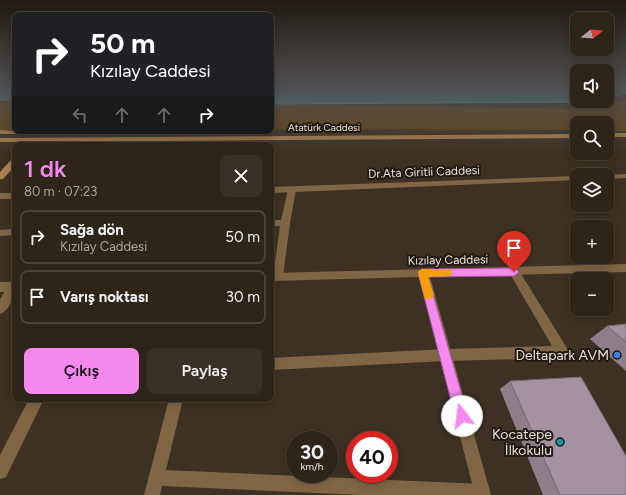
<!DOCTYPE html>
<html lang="tr">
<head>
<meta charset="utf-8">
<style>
  body { margin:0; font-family:Figtree,sans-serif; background:#393127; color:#f1f3f6; height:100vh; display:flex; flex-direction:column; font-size:15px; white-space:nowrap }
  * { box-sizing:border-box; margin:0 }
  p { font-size:13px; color:#a7a5a2 }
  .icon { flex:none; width:22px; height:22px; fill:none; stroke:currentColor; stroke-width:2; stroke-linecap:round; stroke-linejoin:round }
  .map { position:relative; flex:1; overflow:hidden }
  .drawer { position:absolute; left:12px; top:142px; width:262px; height:260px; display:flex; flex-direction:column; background:#2d251a; border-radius:8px; box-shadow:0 2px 10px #0003,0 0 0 1px #484239 }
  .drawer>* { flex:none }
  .guide { position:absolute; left:12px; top:12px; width:262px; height:122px; border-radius:8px; box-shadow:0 2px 10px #0003,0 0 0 1px #484239; background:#202124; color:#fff; overflow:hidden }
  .needle { width:26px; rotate:73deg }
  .buttons { position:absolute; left:570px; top:12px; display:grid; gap:8px }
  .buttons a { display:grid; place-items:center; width:44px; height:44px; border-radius:8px; background:#2d251a; box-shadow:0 2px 10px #0003,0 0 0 1px #484239; font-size:20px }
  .speed { position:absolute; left:286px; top:431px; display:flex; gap:8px; font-size:20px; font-weight:700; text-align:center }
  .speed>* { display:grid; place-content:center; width:52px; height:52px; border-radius:50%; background:#2d251a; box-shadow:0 2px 10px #0003,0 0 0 1px #484239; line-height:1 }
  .speed small { font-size:10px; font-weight:400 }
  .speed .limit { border:6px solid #d22; background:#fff; color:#111 }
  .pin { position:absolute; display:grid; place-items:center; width:34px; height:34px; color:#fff; margin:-41px -17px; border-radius:50% 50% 50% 0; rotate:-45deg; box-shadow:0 0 4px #0007 }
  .pin .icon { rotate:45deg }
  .me { position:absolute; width:44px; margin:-22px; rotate:345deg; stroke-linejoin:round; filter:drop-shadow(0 0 3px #0008) }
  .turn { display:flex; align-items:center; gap:14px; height:84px; padding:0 12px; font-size:18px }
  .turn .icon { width:52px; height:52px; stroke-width:2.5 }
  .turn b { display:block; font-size:28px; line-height:34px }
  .lanes { display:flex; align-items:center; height:38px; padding:0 12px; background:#0003; justify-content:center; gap:20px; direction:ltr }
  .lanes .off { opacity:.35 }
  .round { display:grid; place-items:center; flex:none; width:42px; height:42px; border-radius:8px; background:#393127 }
  .head { display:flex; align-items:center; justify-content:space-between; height:68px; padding:0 12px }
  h1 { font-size:24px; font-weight:600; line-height:30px; color:#f689ed }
  .cta { display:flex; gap:8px; margin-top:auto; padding:8px 12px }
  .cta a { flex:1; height:46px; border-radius:8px; background:#f689ed; color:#111; font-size:16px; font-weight:600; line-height:46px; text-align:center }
  .cta a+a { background:#393127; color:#f1f3f6 }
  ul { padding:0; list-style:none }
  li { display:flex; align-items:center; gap:12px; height:54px; margin:0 8px 6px; padding:0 4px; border:2px solid #484239; border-radius:8px }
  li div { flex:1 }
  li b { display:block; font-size:15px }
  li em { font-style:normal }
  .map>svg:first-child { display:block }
  .green { fill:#634412 }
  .water { fill:#3f8f96; stroke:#73a8ab }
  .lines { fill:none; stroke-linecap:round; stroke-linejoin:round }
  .minor { fill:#816645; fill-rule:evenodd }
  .tertiary { fill:#816645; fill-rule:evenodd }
  .secondary { fill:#ac814b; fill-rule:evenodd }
  .wall { fill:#8d7e8a }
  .building { fill:#a492a1; stroke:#736671 }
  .route { fill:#f689ed; stroke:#a0599a }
  .slow { fill:#f59e0b }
  .shop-dot { fill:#3f7fe0; stroke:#1f1a13; stroke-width:1.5 }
  .culture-dot { fill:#0f9aa8; stroke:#1f1a13; stroke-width:1.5 }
  .labels { text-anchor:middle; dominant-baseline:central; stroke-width:4; stroke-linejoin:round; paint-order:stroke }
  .far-street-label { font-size:10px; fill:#ebe4db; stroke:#1f1a13 }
  .street-label { font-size:12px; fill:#ebe4db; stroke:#1f1a13 }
  .near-poi-label { font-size:14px; fill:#ebe4db; stroke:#1f1a13; text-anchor:end }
</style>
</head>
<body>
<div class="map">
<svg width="626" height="495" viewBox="0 0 626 495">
  <rect width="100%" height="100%" fill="#3c3122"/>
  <path class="green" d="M0 100 15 101V130H0Z
    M626 100V131H607V123H577V130L271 129V104L584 109Z"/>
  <path class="water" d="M0 86H15V97L7 100H0Z
    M271 86H577V101H596L591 102 271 104Z
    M607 86H626V93L607 98Z"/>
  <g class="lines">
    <path class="minor" d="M292 187 296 190 290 223 283 276 282 279 278 280 274 279 273 276 280 226H271V220H281L288 190Z
      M15 229V235L0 236V230Z
      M514 268 518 269 567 348 568 352 567 356 562 358 445 361 271 370V358L445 349 552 346 509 272 510 269Z
      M15 283C15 293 11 310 0 314V299L10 284Z
      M29 399H44L6 477 0 479V455Z
      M169 399H183L166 470 482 484 488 486 490 492 489 495H362L162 486 160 495H144Z"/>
    <path class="tertiary" d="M626 174V178L607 179V175H605Z
      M577 176V180L271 193V187Z
      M0 193H15V199H0Z
      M626 264V272L430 277 491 495H475L419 277 271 281V273Z
      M0 282H15V292H0Z"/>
    <path class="secondary" d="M0 130 15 131H219L216 133 0 134Z
      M607 133H626V137H607Z
      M577 134V138L0 142V138Z
      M12 159H15V166L3 179H0V172Z"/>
  </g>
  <path class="wall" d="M626 324V371L590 339 607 326Z
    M510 381 626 495H543L500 389Z"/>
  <path class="building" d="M626 324V342L607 326Z
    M581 377 626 456V495H560L510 381Z"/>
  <linearGradient id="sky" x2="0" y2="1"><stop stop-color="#211b13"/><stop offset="0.55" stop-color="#504e4f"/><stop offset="1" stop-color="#504e4f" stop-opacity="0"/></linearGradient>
  <rect width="626" height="155" fill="url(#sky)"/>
  <path class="route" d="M514 268 517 269 519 272 517 274 514 276 428 277 468 416 466 421 462 422 457 421 455 416 418 273 419 271 422 269Z"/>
  <path class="slow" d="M422 269H447L451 270 452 273 451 276 428 277 434 295 432 298 429 300 425 298 424 295 418 273 419 271Z"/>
  <circle class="shop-dot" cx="617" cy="355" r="4"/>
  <circle class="culture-dot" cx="560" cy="442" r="4"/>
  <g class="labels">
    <g class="far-street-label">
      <text x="324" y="127">Atatürk Caddesi</text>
    </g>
    <g class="street-label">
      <text transform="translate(424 172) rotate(-2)">Dr.Ata Giritli Caddesi</text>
      <text transform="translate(448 260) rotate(-1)">Kızılay Caddesi</text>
    </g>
    <g class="near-poi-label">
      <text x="609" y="355">Deltapark AVM</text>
      <text x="552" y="434">Kocatepe<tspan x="552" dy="16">İlkokulu</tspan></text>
    </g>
  </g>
</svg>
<div class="buttons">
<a><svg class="needle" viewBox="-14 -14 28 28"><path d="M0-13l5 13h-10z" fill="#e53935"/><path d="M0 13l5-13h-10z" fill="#a7a5a2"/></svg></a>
<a><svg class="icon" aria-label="sound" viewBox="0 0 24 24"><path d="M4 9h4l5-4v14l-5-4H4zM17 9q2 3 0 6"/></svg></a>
<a><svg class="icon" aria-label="search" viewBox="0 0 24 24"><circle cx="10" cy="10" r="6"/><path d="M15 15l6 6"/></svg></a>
<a><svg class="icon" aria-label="layers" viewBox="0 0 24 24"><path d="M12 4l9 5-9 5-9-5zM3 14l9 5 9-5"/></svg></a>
<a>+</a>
<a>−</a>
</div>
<div class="speed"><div>30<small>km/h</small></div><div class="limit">40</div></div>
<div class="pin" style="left:514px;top:272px;background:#d93025"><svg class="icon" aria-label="arrive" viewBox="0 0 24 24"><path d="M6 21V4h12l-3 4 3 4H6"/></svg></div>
<svg class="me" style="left:462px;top:416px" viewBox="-20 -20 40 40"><circle r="19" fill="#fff"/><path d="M0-13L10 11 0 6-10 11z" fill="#f689ed"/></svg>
<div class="guide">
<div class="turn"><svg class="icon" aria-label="right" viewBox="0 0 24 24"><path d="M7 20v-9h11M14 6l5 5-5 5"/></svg><div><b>50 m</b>Kızılay Caddesi</div></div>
<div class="lanes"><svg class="icon off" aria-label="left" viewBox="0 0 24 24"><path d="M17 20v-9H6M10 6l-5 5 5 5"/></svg><svg class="icon off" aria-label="ahead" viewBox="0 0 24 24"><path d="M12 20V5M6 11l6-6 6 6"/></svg><svg class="icon off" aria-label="ahead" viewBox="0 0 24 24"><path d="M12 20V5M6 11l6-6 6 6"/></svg><svg class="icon" aria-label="right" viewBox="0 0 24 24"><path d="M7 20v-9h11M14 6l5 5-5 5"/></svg></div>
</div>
<section class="drawer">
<div class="head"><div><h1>1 dk</h1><p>80 m · 07:23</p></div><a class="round"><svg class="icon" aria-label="close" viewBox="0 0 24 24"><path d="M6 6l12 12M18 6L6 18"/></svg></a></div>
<ul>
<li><svg class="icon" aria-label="right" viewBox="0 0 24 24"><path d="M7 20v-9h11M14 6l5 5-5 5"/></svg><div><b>Sağa dön</b><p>Kızılay Caddesi</p></div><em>50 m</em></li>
<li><svg class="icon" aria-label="arrive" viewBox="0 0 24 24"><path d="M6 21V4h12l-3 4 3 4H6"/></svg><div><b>Varış noktası</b></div><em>30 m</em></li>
</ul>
<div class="cta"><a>Çıkış</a><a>Paylaş</a></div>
</section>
</div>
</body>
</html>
